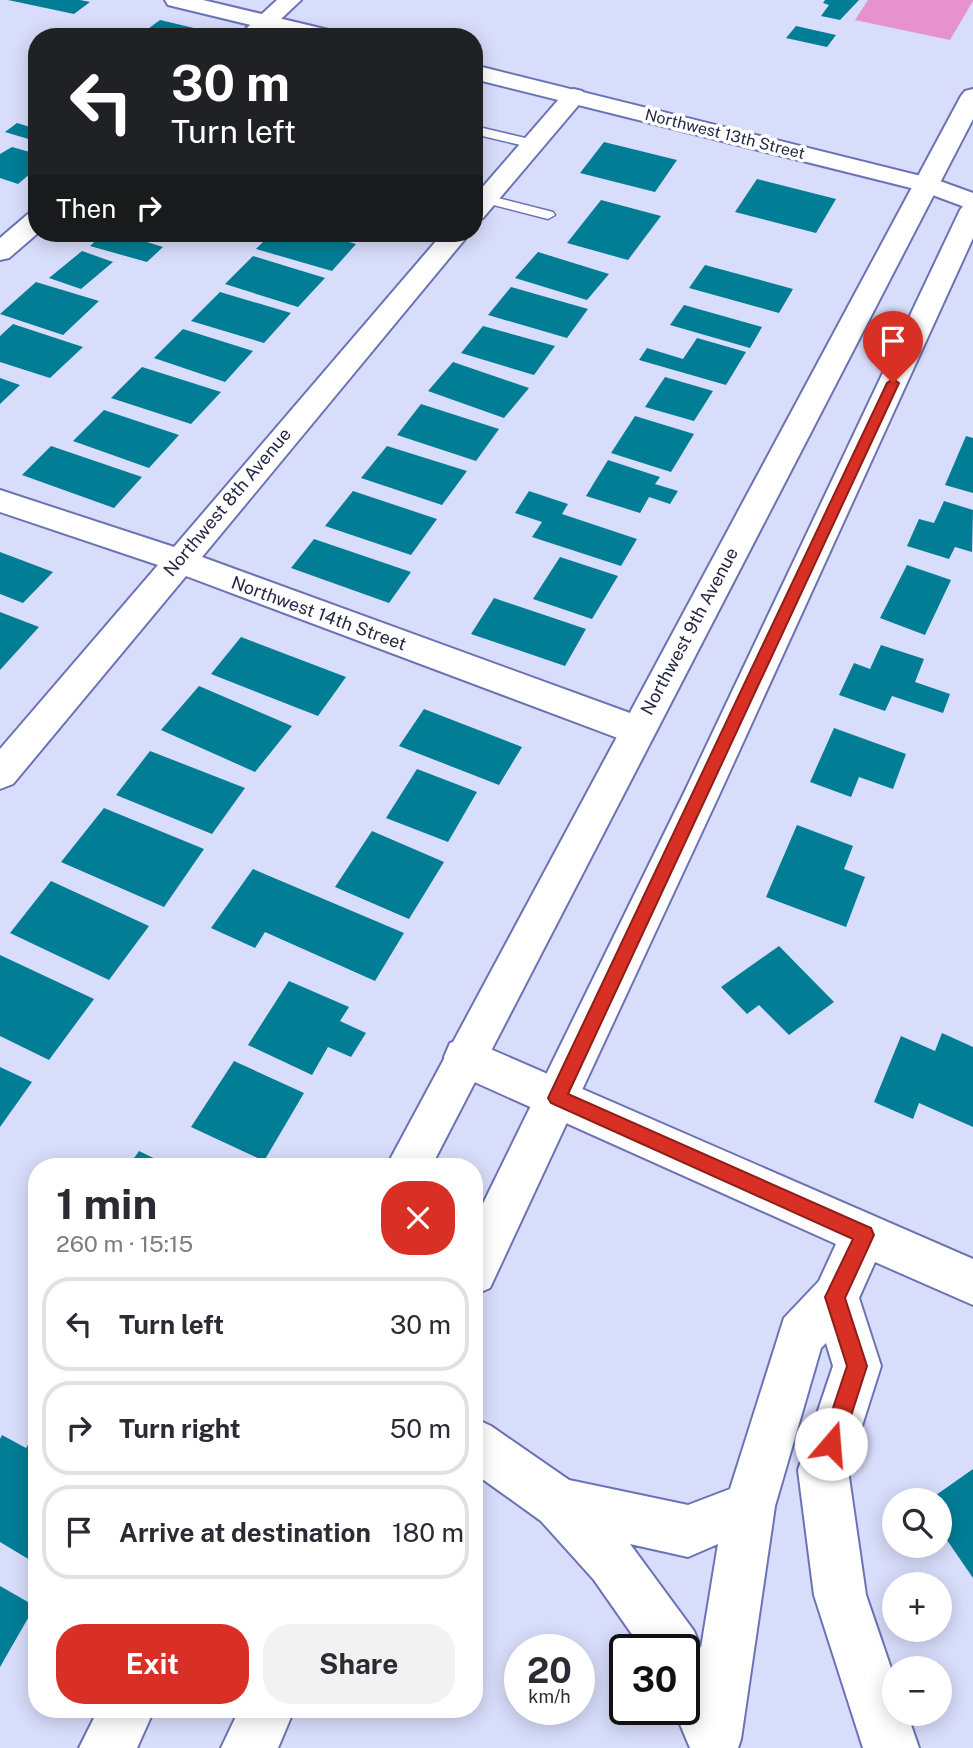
<!DOCTYPE html>
<html lang="en">
<head>
<meta charset="utf-8">
<style>
  body { margin:0; font-family:"Public Sans",sans-serif; background:#f2f2f3; color:#2b2b33; height:100vh; display:flex; flex-direction:column; font-size:26px; white-space:nowrap }
  * { box-sizing:border-box; margin:0 }
  p { font-size:23px; color:#7c7c81 }
  .icon { flex:none; width:38px; height:38px; fill:none; stroke:currentColor; stroke-width:2; stroke-linecap:round; stroke-linejoin:round }
  .map { position:relative; flex:1; overflow:hidden }
  .sheet { position:absolute; left:28px; top:1158px; width:455px; height:560px; display:flex; flex-direction:column; background:#fff; border-radius:28px; box-shadow:0 4px 18px #0003 }
  .sheet>* { flex:none }
  .hud { position:absolute; left:28px; top:28px; width:455px; height:214px; border-radius:28px; box-shadow:0 4px 18px #0003; background:#202124; color:#fff; overflow:hidden }
  .fabs { position:absolute; left:882px; top:1488px; display:grid; gap:14px }
  .fabs a { display:grid; place-items:center; width:70px; height:70px; border-radius:50%; background:#fff; box-shadow:0 4px 18px #0003; font-size:35px }
  .speed { position:absolute; left:504px; top:1634px; display:flex; gap:14px; font-size:35px; font-weight:700; text-align:center }
  .speed>* { display:grid; place-content:center; width:91px; height:91px; border-radius:50%; background:#fff; box-shadow:0 4px 18px #0003; line-height:1 }
  .speed small { font-size:18px; font-weight:400 }
  .speed .limit { border:4px solid #111; border-radius:10px; background:#fff; color:#111 }
  .pin { position:absolute; display:grid; place-items:center; width:60px; height:60px; color:#fff; margin:-72px -30px; border-radius:50% 50% 50% 0; rotate:-45deg; box-shadow:0 0 7px #0007 }
  .pin .icon { rotate:45deg }
  .me { position:absolute; width:77px; margin:-38px; rotate:18deg; stroke-linejoin:round; filter:drop-shadow(0 0 5px #0008) }
  .turn { display:flex; align-items:center; gap:24px; height:147px; padding:0 28px; font-size:32px }
  .turn .icon { width:91px; height:91px; stroke-width:2.5 }
  .turn b { display:block; font-size:49px; line-height:60px }
  .then { display:flex; align-items:center; height:66px; padding:0 28px; background:#0003; gap:14px; font-size:26px }
  .round { display:grid; place-items:center; flex:none; width:74px; height:74px; border-radius:28px; background:#f2f2f3 }
  .headline { display:flex; align-items:center; justify-content:space-between; height:119px; padding:0 28px }
  h1 { font-size:42px; font-weight:700; line-height:52px }
  .cta { display:flex; gap:14px; margin-top:auto; padding:14px 28px }
  .cta a { flex:1; height:80px; border-radius:28px; background:#d93025; color:#fff; font-size:28px; font-weight:700; line-height:80px; text-align:center }
  .cta a+a { background:#f2f2f3; color:#2b2b33 }
  ul { padding:0; list-style:none }
  li { display:flex; align-items:center; gap:21px; height:94px; margin:0 14px 10px; padding:0 14px; border:4px solid #e1e1e2; border-radius:28px }
  li div { flex:1 }
  li b { display:block; font-size:26px }
  li em { font-style:normal }
  .map>svg:first-child { display:block }
  .green { fill:#e692cd }
  .building { fill:#027d96 }
  .lines { fill:none; stroke-linecap:round; stroke-linejoin:round }
  .service-casing { stroke:#6c73b5; stroke-width:3 }
  .minor-casing { stroke:#6c73b5; stroke-width:4 }
  .tertiary-casing { stroke:#6c73b5; stroke-width:4 }
  .secondary-casing { stroke:#6c73b5; stroke-width:4 }
  .service { fill:#fff; fill-rule:evenodd }
  .minor { fill:#fff; fill-rule:evenodd }
  .tertiary { fill:#fff; fill-rule:evenodd }
  .secondary { fill:#fff; fill-rule:evenodd }
  .route { fill:#d93025; stroke:#8d1f18; stroke-width:2 }
  .labels { text-anchor:middle; dominant-baseline:central; stroke-width:7; stroke-linejoin:round; paint-order:stroke }
  .far-street-label { font-size:16px; fill:#262945; stroke:#fff }
  .street-label { font-size:18px; fill:#262945; stroke:#fff }
</style>
</head>
<body>
<div class="map">
<svg width="973" height="1748" viewBox="0 0 973 1748">
  <rect width="100%" height="100%" fill="#d8ddfb"/>
  <path class="green" d="M868 0H973V1L950 40 855 20Z"/>
  <path class="building" d="M8 0H80L90 2 74 14Z
    M825 0H859L840 20 821 16 829 5 823 3Z
    M160 20 194 28 183 37 141 34Z
    M796 26 836 35 827 47 786 38Z
    M17 123 37 129V149L28 146 35 141 5 132Z
    M604 142 677 160 655 192 580 173Z
    M12 147 37 154V168L18 184 0 178V154Z
    M757 179 836 199 816 233 735 212Z
    M601 200 661 216 628 260 567 243Z
    M104 233H143L137 239 163 247 147 262 90 246Z
    M272 233H317L356 244 332 271 256 249Z
    M82 251 113 262 81 289 49 278Z
    M538 252 609 274 587 300 515 278Z
    M253 256 325 278 298 307 225 284Z
    M705 265 793 289 779 313 689 288Z
    M36 282 99 301 63 335 0 314Z
    M511 287 588 309 567 338 488 315Z
    M220 292 291 313 264 343 191 321Z
    M684 305 762 327 750 348 670 325Z
    M13 324 83 347 50 378 0 362V336Z
    M483 326 555 346 534 375 461 353Z
    M183 329 253 351 225 382 154 358Z
    M697 338 746 352 726 385 639 360 647 348 683 359Z
    M453 362 529 388 504 418 428 391Z
    M142 367 221 392 191 424 111 398Z
    M665 377 713 391 694 421 645 407Z
    M0 378 20 385 0 404Z
    M421 404 499 429 476 461 397 435Z
    M104 410 179 435 149 468 73 441Z
    M635 416 694 434 671 472 611 453Z
    M966 436 973 438V493L945 485Z
    M51 446 142 477 114 508 22 475Z
    M387 446 467 471 442 505 361 478Z
    M608 460 660 477 655 484 678 491 670 504 649 497 640 513 586 496Z
    M353 491 437 519 411 555 325 526Z
    M529 491 568 504 562 514 637 539 621 566 532 537 542 522 515 513Z
    M944 501 973 510 972 552 955 547 949 559 907 546 919 519 934 523Z
    M314 539 411 572 389 603 291 568Z
    M0 552 53 572 23 603 0 594Z
    M560 557 618 576 592 619 533 599Z
    M907 565 951 580 925 635 880 618Z
    M494 598 586 629 565 666 471 634Z
    M0 612 39 627 0 670Z
    M241 637 346 677 318 716 211 674Z
    M881 645 924 659 915 682 950 694 943 713 892 696 885 711 839 695 854 663 870 669Z
    M199 686 292 726 255 772 161 730Z
    M424 709 522 747 499 785 399 746Z
    M834 728 906 754 893 789 859 777 851 797 810 782Z
    M150 751 245 788 212 834 116 795Z
    M417 769 477 792 448 842 386 818Z
    M104 808 204 849 164 907 61 862Z
    M797 825 853 846 844 869 865 877 846 927 766 897Z
    M372 831 444 862 409 919 335 887Z
    M253 869 404 933 375 981 265 932 255 948 211 928Z
    M51 881 149 926 109 980 10 933Z
    M779 946 834 1002 789 1035 759 1005 747 1014 721 987Z
    M0 955 94 999 49 1060 0 1036Z
    M289 981 349 1007 340 1021 366 1033 351 1057 328 1047 312 1075 248 1045Z
    M942 1033 973 1047V1127L919 1103 913 1119 874 1102 901 1036 935 1051Z
    M234 1061 304 1093 264 1161 191 1127Z
    M0 1067 32 1082 0 1127Z
    M139 1151 172 1167H128Z
    M37 1430V1560L35 1563 0 1542V1439L2 1435 26 1448Z
    M973 1469V1578L940 1530V1500H929Z
    M0 1586 35 1606 0 1667Z"/>
  <g class="lines">
    <defs>
      <path id="service" d="M483 128 538 141 540 144 533 148 478 135V129Z
        M474 192 553 212 555 215 548 219 474 200Z"/>
      <path id="minor" d="M277 0H301L262 37H237Z
        M574 89 582 91 586 96 582 101 483 218 474 221V197L566 91Z
        M37 212 38 233 9 258 0 260V238L28 214Z
        M443 233H470L202 557 649 720 654 730 649 740 636 744 623 740 186 576 13 784 0 789V749L158 565 0 512V490L174 547Z
        M465 1038 973 1259V1305L875 1262 859 1298 881 1366 848 1470 866 1595 894 1677V1713H907L919 1748H863L814 1595 798 1470 833 1366 826 1343 821 1348 775 1506 741 1739 738 1748H690L674 1710H684V1650H643L594 1580 541 1521 474 1473V1418L491 1426 569 1480 688 1505 730 1489 784 1318 819 1281 836 1244 450 1071 444 1057 450 1043ZM630 1544 688 1557 718 1544 701 1648 694 1631Z"/>
      <path id="tertiary" d="M165 0H203L337 32 340 37H300L168 5Z
        M474 65 937 180 973 193V210L919 190 474 79Z"/>
      <path id="secondary" d="M973 89V119L431 1167H386L961 96 965 91Z
        M973 202V238L720 793 490 1288 474 1295V1222L684 793 960 210 964 205Z
        M98 1710H154L137 1748H79Z
        M239 1710H294L278 1748H221Z"/>
    </defs>
    <use href="#service" class="service-casing"/>
    <use href="#minor" class="minor-casing"/>
    <use href="#tertiary" class="tertiary-casing"/>
    <use href="#secondary" class="secondary-casing"/>
    <use href="#service" class="service"/>
    <use href="#minor" class="minor"/>
    <use href="#tertiary" class="tertiary"/>
    <use href="#secondary" class="secondary"/>
  </g>
  <path class="route" d="M893 379 899 383 568 1094 871 1228 874 1235 845 1298 867 1366 842 1444 839 1451 831 1454 824 1451 821 1444 847 1366 825 1297 853 1239 551 1103 548 1098 887 383Z"/>
  <g class="labels">
    <g class="far-street-label">
      <text transform="translate(725 134) rotate(14)">Northwest 13th Street</text>
    </g>
    <g class="street-label">
      <text transform="translate(227 502) rotate(-50)">Northwest 8th Avenue</text>
      <text transform="translate(319 613) rotate(20)">Northwest 14th Street</text>
      <text transform="translate(689 631) rotate(-62)">Northwest 9th Avenue</text>
    </g>
  </g>
</svg>
<div class="fabs">
<a><svg class="icon" aria-label="search" viewBox="0 0 24 24"><circle cx="10" cy="10" r="6"/><path d="M15 15l6 6"/></svg></a>
<a>+</a>
<a>−</a>
</div>
<div class="speed"><div>20<small>km/h</small></div><div class="limit">30</div></div>
<div class="pin" style="left:893px;top:383px;background:#d93025"><svg class="icon" aria-label="arrive" viewBox="0 0 24 24"><path d="M6 21V4h12l-3 4 3 4H6"/></svg></div>
<svg class="me" style="left:831px;top:1444px" viewBox="-20 -20 40 40"><circle r="19" fill="#fff"/><path d="M0-13L10 11 0 6-10 11z" fill="#d93025"/></svg>
<div class="hud">
<div class="turn"><svg class="icon" aria-label="left" viewBox="0 0 24 24"><path d="M17 20v-9H6M10 6l-5 5 5 5"/></svg><div><b>30 m</b>Turn left</div></div>
<div class="then">Then<svg class="icon" aria-label="right" viewBox="0 0 24 24"><path d="M7 20v-9h11M14 6l5 5-5 5"/></svg></div>
</div>
<section class="sheet">
<div class="headline"><div><h1>1 min</h1><p>260 m · 15:15</p></div><a class="round" style="background:#d93025;color:#fff"><svg class="icon" aria-label="close" viewBox="0 0 24 24"><path d="M6 6l12 12M18 6L6 18"/></svg></a></div>
<ul>
<li><svg class="icon" aria-label="left" viewBox="0 0 24 24"><path d="M17 20v-9H6M10 6l-5 5 5 5"/></svg><div><b>Turn left</b></div><em>30 m</em></li>
<li><svg class="icon" aria-label="right" viewBox="0 0 24 24"><path d="M7 20v-9h11M14 6l5 5-5 5"/></svg><div><b>Turn right</b></div><em>50 m</em></li>
<li><svg class="icon" aria-label="arrive" viewBox="0 0 24 24"><path d="M6 21V4h12l-3 4 3 4H6"/></svg><div><b>Arrive at destination</b></div><em>180 m</em></li>
</ul>
<div class="cta"><a>Exit</a><a>Share</a></div>
</section>
</div>
</body>
</html>
